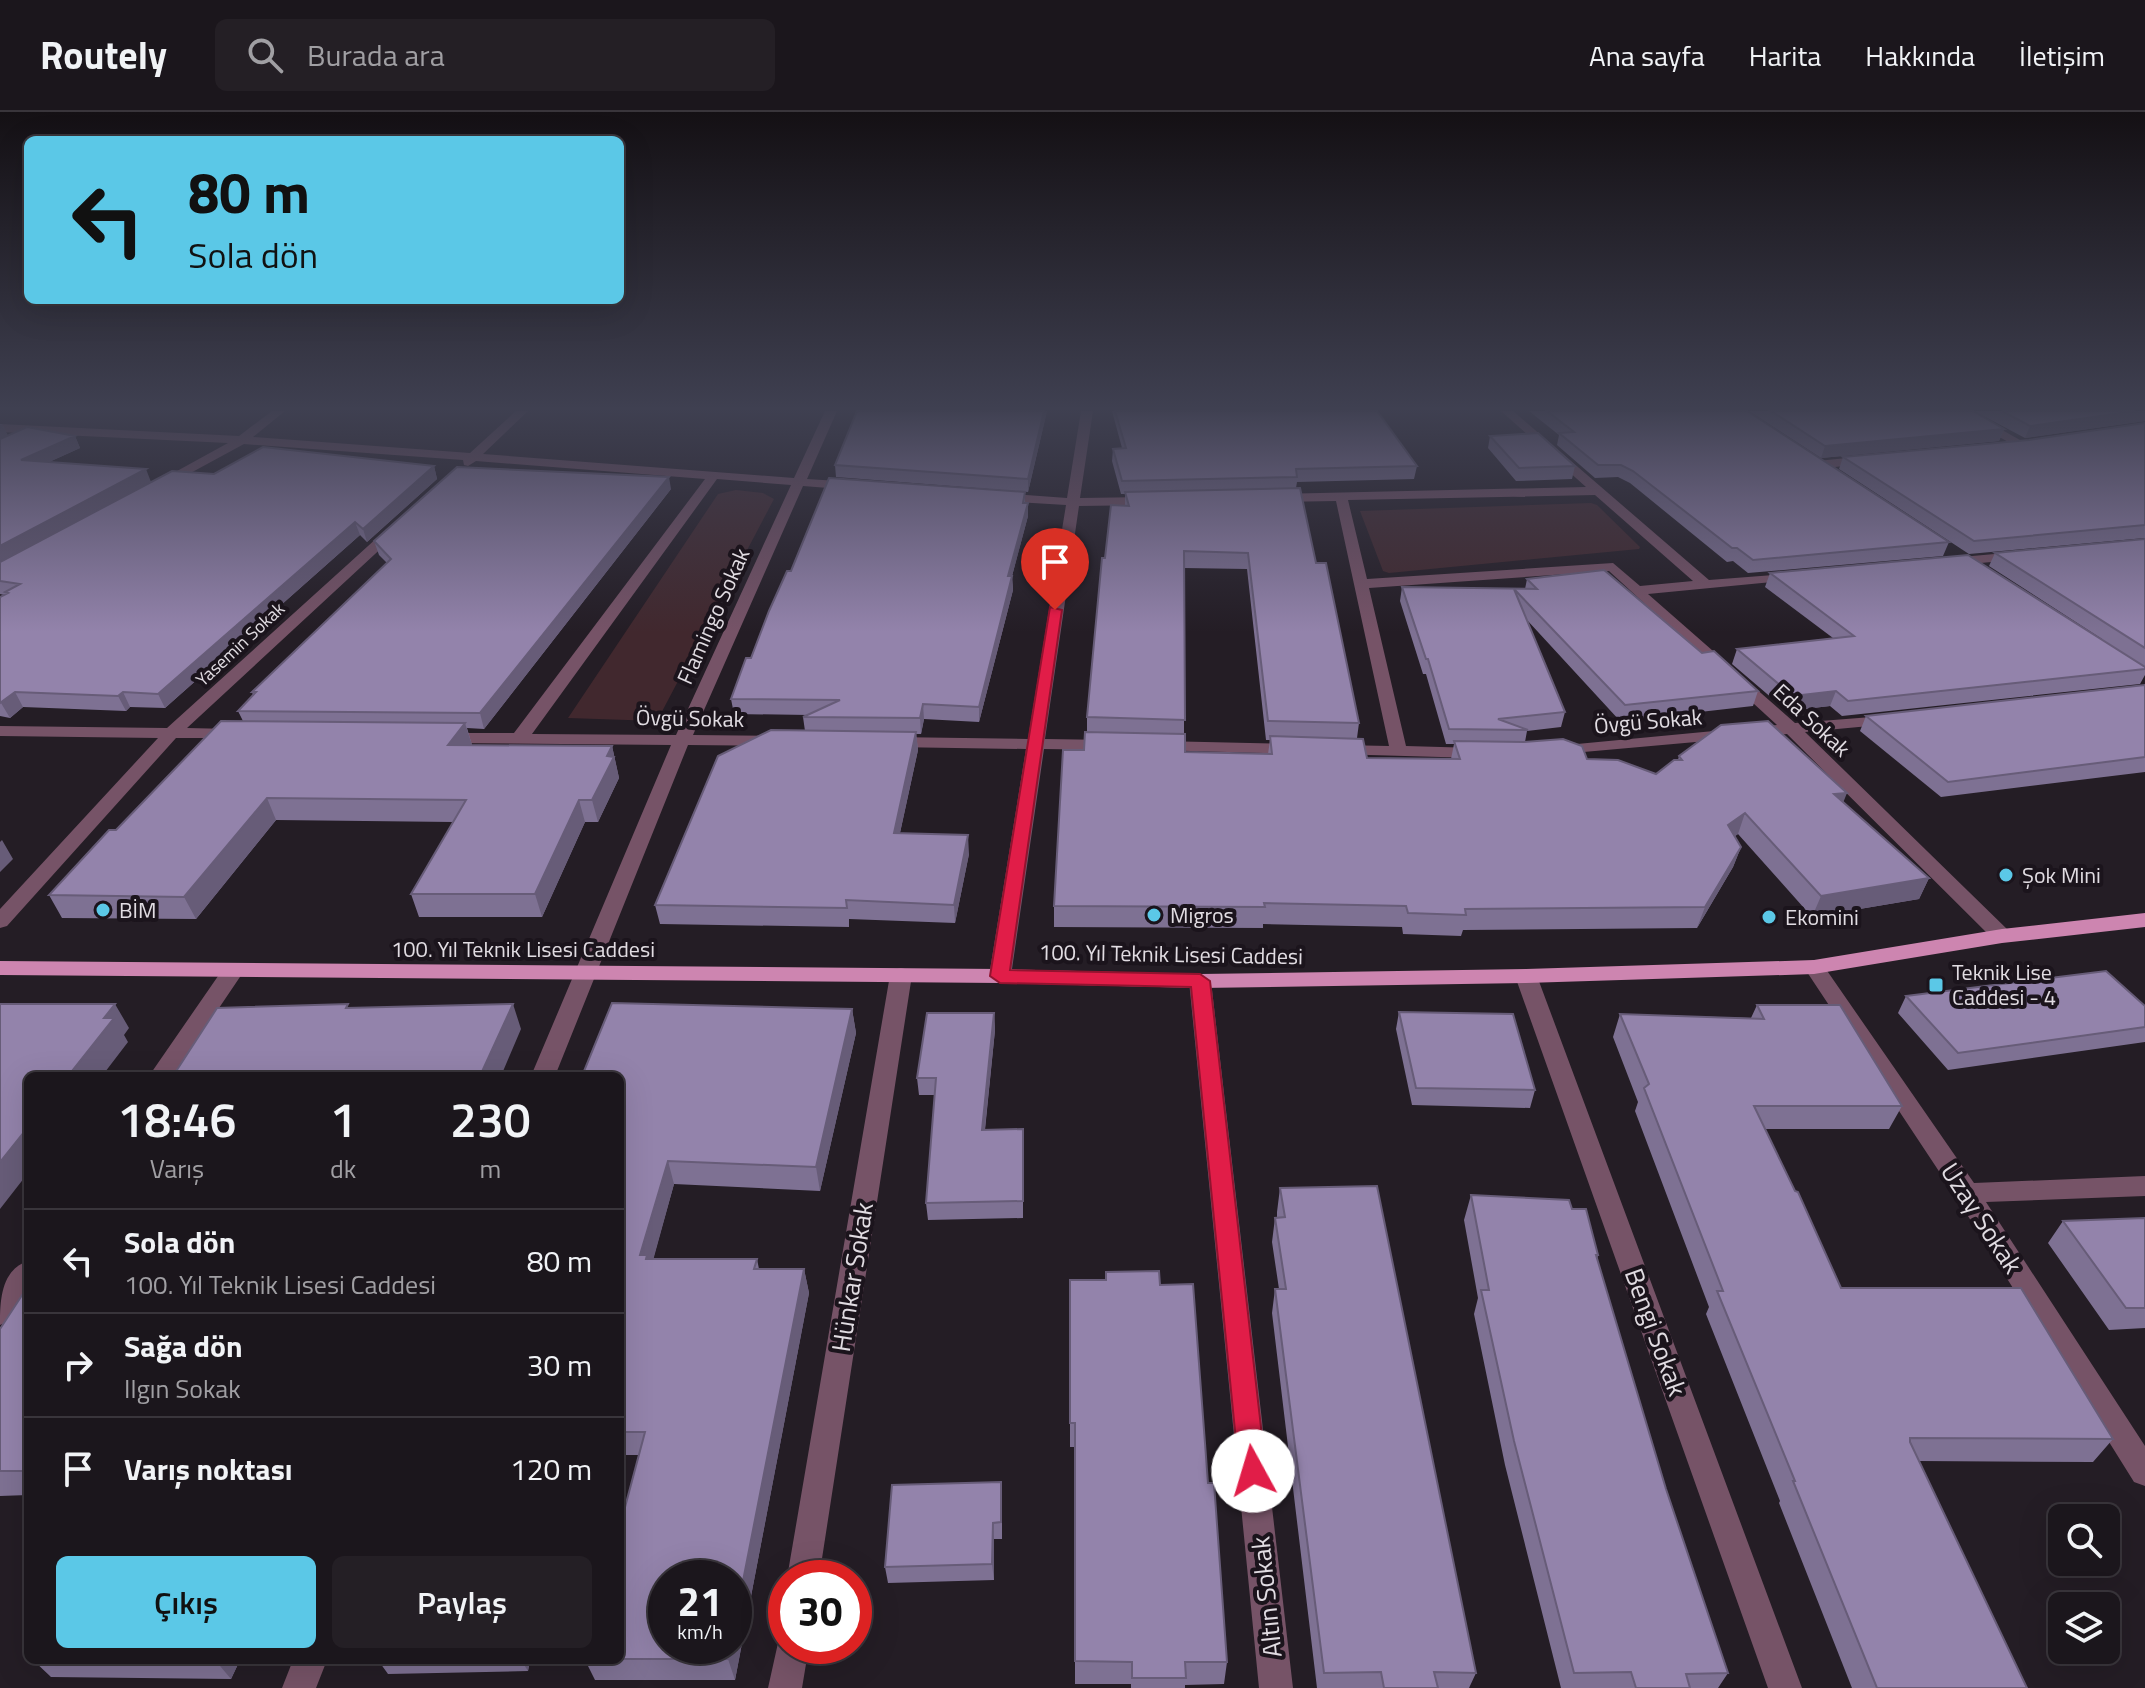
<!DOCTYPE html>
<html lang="tr">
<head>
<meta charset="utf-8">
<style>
  body { margin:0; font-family:"Titillium Web",sans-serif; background:#241f25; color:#f1f3f6; height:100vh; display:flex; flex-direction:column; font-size:30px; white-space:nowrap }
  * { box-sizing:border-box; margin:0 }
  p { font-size:26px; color:#a09fa3 }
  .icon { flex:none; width:44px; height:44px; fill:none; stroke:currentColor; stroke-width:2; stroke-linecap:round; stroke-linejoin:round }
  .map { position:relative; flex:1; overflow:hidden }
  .side { position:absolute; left:24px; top:960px; width:600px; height:592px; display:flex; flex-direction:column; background:#1b161c; border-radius:12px; box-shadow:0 8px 32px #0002,0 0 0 2px #39353b }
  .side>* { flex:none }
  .hud { position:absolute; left:24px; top:24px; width:600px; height:168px; border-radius:12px; box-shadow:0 8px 32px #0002,0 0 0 2px #39353b; background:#5bc8e7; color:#111; overflow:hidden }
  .tools { position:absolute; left:2048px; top:1392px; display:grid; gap:16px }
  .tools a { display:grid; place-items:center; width:72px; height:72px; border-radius:12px; background:#1b161c; box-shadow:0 8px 32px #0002,0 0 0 2px #39353b; font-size:40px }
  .speed { position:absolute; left:648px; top:1448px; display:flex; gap:16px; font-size:40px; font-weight:700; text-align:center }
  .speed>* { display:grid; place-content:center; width:104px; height:104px; border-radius:50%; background:#1b161c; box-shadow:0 8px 32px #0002,0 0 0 2px #39353b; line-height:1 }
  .speed small { font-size:20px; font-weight:400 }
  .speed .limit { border:12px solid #d22; background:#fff; color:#111 }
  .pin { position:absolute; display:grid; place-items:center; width:68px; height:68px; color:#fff; margin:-82px -34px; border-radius:50% 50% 50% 0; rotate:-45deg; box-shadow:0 0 8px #0007 }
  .pin .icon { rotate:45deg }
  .me { position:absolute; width:88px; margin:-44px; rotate:354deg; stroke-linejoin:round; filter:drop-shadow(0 0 6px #0008) }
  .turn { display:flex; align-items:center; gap:28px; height:168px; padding:0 32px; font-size:36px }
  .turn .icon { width:104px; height:104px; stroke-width:2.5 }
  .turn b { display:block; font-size:56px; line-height:68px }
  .eta { display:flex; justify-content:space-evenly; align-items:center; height:136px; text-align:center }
  .eta b { font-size:48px; font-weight:600; line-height:56px }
  .button { display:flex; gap:16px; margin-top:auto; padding:16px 32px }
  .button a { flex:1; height:92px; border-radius:12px; background:#5bc8e7; color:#111; font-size:32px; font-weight:600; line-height:92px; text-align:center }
  .button a+a { background:#241f25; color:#f1f3f6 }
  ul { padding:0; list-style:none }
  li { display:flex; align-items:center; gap:24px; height:104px; padding:0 32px; border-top:2px solid #39353b }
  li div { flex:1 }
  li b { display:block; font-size:30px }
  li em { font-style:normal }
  header { display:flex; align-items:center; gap:48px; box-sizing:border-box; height:112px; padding:0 40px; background:#1b161c; border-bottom:2px solid #39353b }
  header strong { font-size:38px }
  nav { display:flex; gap:44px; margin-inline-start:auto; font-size:28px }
  .search { width:560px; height:72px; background:#241f25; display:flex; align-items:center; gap:20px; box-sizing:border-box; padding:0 28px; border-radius:12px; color:#a09fa3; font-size:30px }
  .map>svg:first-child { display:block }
  .green { fill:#41282e }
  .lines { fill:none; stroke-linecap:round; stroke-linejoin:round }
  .minor { fill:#765367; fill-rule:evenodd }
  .major { fill:#cd85b0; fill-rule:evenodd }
  .wall { fill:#7e7193; fill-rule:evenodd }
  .shaded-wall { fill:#675c78 }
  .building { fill:#9383ab; stroke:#675c78; stroke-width:2 }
  .route { fill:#e11d48; stroke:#92132f; stroke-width:2 }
  .poi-dot { fill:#5bc8e7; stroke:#1b141c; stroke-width:3 }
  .labels { text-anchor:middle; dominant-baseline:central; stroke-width:8; stroke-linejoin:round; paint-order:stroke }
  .far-street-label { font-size:18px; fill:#e1dce2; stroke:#1b141c }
  .street-label { font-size:22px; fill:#e1dce2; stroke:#1b141c }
  .poi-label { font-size:22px; fill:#e1dce2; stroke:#1b141c; text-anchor:start }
  .near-street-label { font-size:26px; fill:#e1dce2; stroke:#1b141c }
</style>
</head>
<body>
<header>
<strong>Routely</strong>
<div class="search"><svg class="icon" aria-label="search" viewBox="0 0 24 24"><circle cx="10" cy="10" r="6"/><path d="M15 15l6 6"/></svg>Burada ara</div>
<nav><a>Ana sayfa</a><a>Harita</a><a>Hakkında</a><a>İletişim</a></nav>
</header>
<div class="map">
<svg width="2145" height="1576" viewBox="0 0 2145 1576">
  <rect width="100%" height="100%" fill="#241d25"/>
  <path class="green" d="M736 378 763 381 774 387 657 609 568 606 718 382Z
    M1591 391 1597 393 1640 435 1639 437 1389 461 1383 459 1360 399Z"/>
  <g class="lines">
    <path class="minor" d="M272 299H285L253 325 470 341 516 299H528L483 342 794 366 825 299H837L807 367 854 370 860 374 854 378 803 374 693 623 776 624 785 629 776 634 688 633 555 964H531L671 633 444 631 435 626 444 621H514L705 367 476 349 468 354 464 353 463 348 244 332 161 377 155 373 157 370 228 331 0 320V312L239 324ZM717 367 791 373 676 623 532 622Z
      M1081 299H1093L1080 386 1149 385 1156 389 1149 393 1079 394 1045 627 1112 628 1121 633 1112 638 1044 637 1011 864 1008 869H992L989 864 1026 637 892 635 883 630 892 625 1028 627 1066 393 998 389 992 385 998 381 1067 386Z
      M1501 299H1513L1709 468 1799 461 1801 464 1794 468 1648 482 1795 611 1897 603 1899 607 1897 611 1891 612 1805 620 2009 819 2012 824 2009 829H1995L1787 622 1550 643 1547 639 1550 635 1556 634 1777 613 1609 459 1369 476 1406 634 1476 636 1485 641 1476 646 1334 642 1331 638 1334 634 1340 633 1389 634 1336 389 1277 390 1271 386 1277 382 1586 375ZM1595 383 1693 469 1640 474 1613 451 1367 467 1348 388Z
      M1953 299H1968L2029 333 2019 336Z
      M1867 344 1873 348 1871 351 1817 357 1811 353 1817 349Z
      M389 415 401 418 187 616 232 617 238 618 241 622 238 626H176L7 814 0 816V797L158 626 0 624V614L167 616Z
      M2017 440 2022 441V447L1950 454 1943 450 1950 446Z
      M1160 629 1296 632 1305 637 1296 642 1154 638 1151 634 1154 630Z
      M1814 848 1821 850 1974 1071 2145 1064V1084L1986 1090 2145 1334V1374L2134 1370 1958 1088 1807 860 1803 855 1807 850Z
      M233 852 241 854 244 859 173 964H149L225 854Z
      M901 856 909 858 912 863 819 1466H787L890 863 893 858Z
      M1526 857 1534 859 1537 864 1802 1576H1768L1515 864 1518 859Z
      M1200 862 1208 864 1211 869 1293 1576H1259L1189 869 1192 864Z
      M28 1149C28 1173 27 1203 0 1213 0 1188 1 1158 28 1149Z
      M786 1520V1534H809L802 1576H768L780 1522Z
      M293 1548H327L316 1576H282Z"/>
    <path class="major" d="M2145 801V815L2002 831 1814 862 1526 871 1200 876 1000 871 0 863V849L1000 857 1200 862 1526 857 1814 848 2002 817Z"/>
  </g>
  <path class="wall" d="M857 299H1047L1028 380 836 365 835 353Z
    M1112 299H1377L1417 354 1414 367 1297 370 1296 376 1359 611 1357 626 1367 646 1451 647 1454 632H1446L1426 562H1423L1400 489 1402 475 1525 477 1527 467 1702 541 1758 579 1753 594 1620 609 1527 508 1565 600 1561 615 1527 619 1525 630 1587 647 1656 662 1678 648 1679 644 1843 690 1929 766 1919 787 1812 805 1738 722 1735 724 1741 735 1733 755 1697 816 1463 818 1461 824 1403 822 1402 815 1263 812V816L1054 815V794L1087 620V605L1105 446 1125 393V382H1121L1112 349 1113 337 1122 336ZM1184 456 1247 457 1266 628H1270L1268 642 1185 640 1184 622Z
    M1529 299H1747L1949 430 1943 444 1748 461 1733 449 1727 450 1630 371 1618 365 1595 366 1557 333 1559 323Z
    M1749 299H1973L2004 317 1999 329 1821 346Z
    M1974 299H2145V309L2025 326Z
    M2145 311V426L1969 442 1839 357 1843 345 2029 328Z
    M0 312H2L8 324H75L80 336 49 350 151 370 89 403 214 362 434 354 437 367 367 430 360 423 165 596 130 595 126 599 23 595 10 606 0 604V485L4 483 0 482Z
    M1490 324 1575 354 1572 367 1516 369 1488 336Z
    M671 377 484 617 467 616 472 633 612 634 619 666 598 710H585L542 805H419L411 782 453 710 276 708 196 807 62 806 49 783 116 718 243 609 238 599 253 583 252 580 387 451 379 443 374 429Z
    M1025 380V391L1028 404 1012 464 1013 478 979 610 924 607 921 622H916L918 638 900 721 969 742 955 811 849 807V815L660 812 655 793 805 619 803 605 809 603 734 602 731 587 751 546 791 459Z
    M2145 427V563L2140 572 1842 604 1830 594 1787 599 1732 552 1737 537 1833 526 1765 475 1770 461 2102 527 1989 454 1995 441Z
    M2145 573V660L1941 685 1860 619 1866 604Z
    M1906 884 2145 894V930L1948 958 1898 901Z
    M1757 893 1902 994 1889 1017H1765L1841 1176 2113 1327 2093 1350 1919 1349 2027 1576H1852L1779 1391 1780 1389 1706 1202 1709 1195 1635 999 1638 990 1613 925 1620 902 1751 906Z
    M852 897 856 921 820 1079 674 1072 653 1147H757L759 1157H804L809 1181 735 1568H595L585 1548H620V1414L639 1343H620V964Z
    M1399 900 1535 978 1530 996 1412 993 1396 917Z
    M994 901 995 918 985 1018 1023 1017V1106L928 1108 926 1091 935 983H919L917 966Z
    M1280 1076 1476 1561 1469 1576H1317L1272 1201 1275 1177H1279L1272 1130 1275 1106 1277 1105V1100Z
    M1471 1083 1572 1097 1598 1143 1597 1147 1666 1377 1728 1561 1718 1576H1561L1505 1353 1474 1202 1478 1186 1464 1108Z
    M2145 1106V1216L2109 1218 2048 1131 2063 1109Z
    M1070 1168 1160 1173 1208 1371 1227 1550 1224 1572 1185 1573V1576H1131V1572H1075V1335H1070Z
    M28 1174V1383L0 1384V1217Z
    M1002 1387V1427H994V1468L888 1471 885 1455Z
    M33 1548H240L231 1567 51 1565Z
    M378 1548H530L528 1559 388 1562Z"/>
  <path class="shaded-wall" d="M1044 299H1047L1028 380V367Z
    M2135 299H2145V309L2025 326 2030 314Z
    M2 312 8 324 0 329V313Z
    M2004 317 1999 329 1821 346 1825 334Z
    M75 324 80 336 27 360 21 348Z
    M434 354 437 367 367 430 363 417Z
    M146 357 151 370 0 452V434Z
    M669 365 671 377 484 617 480 601Z
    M1028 391V404L1012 464 1013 478 979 610V595L1008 464Z
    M355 410 360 423 165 596 158 582Z
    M1836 579 1830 594 1787 599 1793 584Z
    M15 580 23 595 10 606 1 591Z
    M123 580 130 595 126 599 118 584Z
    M923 592 924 607 921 622 920 606Z
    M465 611 472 633H448Z
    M916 620 918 638 896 739 894 721Z
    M612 634 619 666 598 710 592 688 607 644Z
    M1847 681 1839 701 1834 682Z
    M267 686 276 708 196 807 184 785Z
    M579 688 585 710 542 805 535 782Z
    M1745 701 1738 722 1721 734 1728 713Z
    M968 723 969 742 955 811 954 793Z
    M2 728 13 747 0 760V730Z
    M1741 735 1733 755 1697 816 1705 795Z
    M1929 766 1919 787 1812 805 1821 784Z
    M115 892 129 916 124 923 128 930 102 964H68L104 906Z
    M513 892 521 917 501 964H480Z
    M852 897 856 921 820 1079 816 1055Z
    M994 901 995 918 983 1035 982 1018Z
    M28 1015V1061L0 1097V1050Z
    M668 1049 674 1072 651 1156 640 1143Z
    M804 1157 809 1181 735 1568 728 1547 730 1534H734V1515Z
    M993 1411 994 1427V1468L992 1452Z
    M215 1548H240L231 1567Z
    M521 1548H530L528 1559Z"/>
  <path class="building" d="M857 299H1044L1028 367 835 353Z
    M1115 299H1377L1417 354 1296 357 1297 365 1122 369 1113 337 1126 336Z
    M1547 299H1747L1949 430 1753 448 1737 436H1732L1633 359 1621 353H1598L1559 321 1574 320Z
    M1771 299H1973L2004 317 1825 334Z
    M2002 299H2135L2030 314Z
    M2145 311V413L1974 429 1843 345 2029 328Z
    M27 315 75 324 21 348 146 357 0 434V327Z
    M1538 321 1575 354 1519 356 1490 324Z
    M263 335 434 354 363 417 355 410 158 582 123 580 118 584 15 580 0 591V485L8 481 5 480 20 472 0 469V450L172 359 214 362Z
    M457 355 669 365 480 601 238 599 256 580H252L391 447 374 429Z
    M829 366 1025 380 1023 391H1028L1008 464H1012L979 595 923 592 920 606 803 605 840 588 731 587 746 546H751L769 499 787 459H791Z
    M1300 376 1316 451H1326L1359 611 1268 609 1248 441 1184 439 1185 608 1087 605 1102 446H1105L1111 393 1129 394 1125 380Z
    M2145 427V536L1995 441Z
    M1968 443 2145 555V557L1848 589 1836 579 1793 584 1737 537 1854 524 1770 461Z
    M1604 458 1702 541 1714 539 1758 579 1625 593 1514 477 1565 600 1498 607 1528 618 1449 617 1428 547H1426L1402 475 1537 477 1527 467Z
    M2145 573V645L1948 670 1866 604Z
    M221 609 465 611 448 633 612 634 607 644 614 645 592 688H579L535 782H411L466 688 267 686 184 785 49 783 109 718H116Z
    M1768 609 1847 681 1834 682 1929 766 1821 784 1745 701 1728 713 1741 735 1705 795 1465 797 1466 803 1408 801 1406 794 1264 791 1265 795 1054 794 1063 638H1084L1085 620 1185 622V640L1272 642 1270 624 1363 627 1367 646 1460 647 1454 629 1524 630 1563 627 1582 634 1587 647 1618 648 1656 662 1674 648H1682L1679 644 1721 613Z
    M771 618 916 620 894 721 968 723 954 793 846 788 847 796 655 793 718 644Z
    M2106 859 2145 894V915L1958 941 1906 884Z
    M612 891 852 897 816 1055 668 1049 640 1143H647L646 1147H757L754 1157H804L734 1515V1466H666V1534H730L728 1547H620V1414L645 1320H620V964H582Z
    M0 892H115L104 906H114L68 964H28V1015L0 1050Z
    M348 892 346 896 513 892 480 964H173L217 896Z
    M1757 893H1840L1902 994H1754L1795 1079 1798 1080 1841 1176H2021L2113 1327 1910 1326V1330L2027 1576H1877L1793 1369H1795L1717 1179H1723L1644 976 1649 972 1620 902 1764 907Z
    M1399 900 1513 902 1535 978 1416 976Z
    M927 901H994L982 1018 1023 1017V1089L926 1091 936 966H917Z
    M1377 1074 1476 1561 1434 1560 1438 1576H1384L1381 1560 1324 1561 1275 1177H1286L1275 1106 1285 1105 1280 1076Z
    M1471 1083 1569 1088 1572 1097H1586L1598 1143H1596L1666 1377 1728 1561 1686 1562 1690 1576H1636L1631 1560 1574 1561 1514 1329 1481 1178H1489Z
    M2145 1106V1196H2126L2063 1109Z
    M1159 1159 1160 1173 1193 1172 1208 1371H1214L1227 1550H1185L1186 1566H1132V1550L1075 1549V1311H1070V1168H1106V1160Z
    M28 1174V1352L25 1359H0V1217Z
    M1001 1370V1410L993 1411 992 1452 885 1455 892 1373Z"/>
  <linearGradient id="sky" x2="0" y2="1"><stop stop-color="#141014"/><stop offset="0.57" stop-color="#3f4051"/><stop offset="1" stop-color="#3f4051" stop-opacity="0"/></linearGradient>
  <rect width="2145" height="520" fill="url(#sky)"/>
  <path class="route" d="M1050 495 1062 498 1010 858 1200 862 1210 869 1266 1359 1262 1369 1253 1372 1243 1369 1239 1359 1191 875 1000 871 990 864Z"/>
  <g class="poi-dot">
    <circle cx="2006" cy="763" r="8"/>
    <circle cx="103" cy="798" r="8"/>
    <circle cx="1154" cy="803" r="8"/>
    <circle cx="1769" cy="805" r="8"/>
    <rect x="1928" y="865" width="16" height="16" rx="4"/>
  </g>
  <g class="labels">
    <g class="far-street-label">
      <text transform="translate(240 532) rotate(-43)">Yasemin Sokak</text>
    </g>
    <g class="street-label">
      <text transform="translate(713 504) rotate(-66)">Flamingo Sokak</text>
      <text transform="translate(690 606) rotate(1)">Övgü Sokak</text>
      <text transform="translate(1812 608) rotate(43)">Eda Sokak</text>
      <text transform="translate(1648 609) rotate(-5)">Övgü Sokak</text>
      <text x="523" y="837">100. Yıl Teknik Lisesi Caddesi</text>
      <text transform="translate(1171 842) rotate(1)">100. Yıl Teknik Lisesi Caddesi</text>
    </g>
    <g class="poi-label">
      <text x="2022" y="763">Şok Mini</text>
      <text x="119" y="798">BİM</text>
      <text x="1170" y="803">Migros</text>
      <text x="1785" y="805">Ekomini</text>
      <text x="1952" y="860">Teknik Lise<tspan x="1952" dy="25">Caddesi - 4</tspan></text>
    </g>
    <g class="near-street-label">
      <text transform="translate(1982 1106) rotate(57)">Uzay Sokak</text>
      <text transform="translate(852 1165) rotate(-81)">Hünkar Sokak</text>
      <text transform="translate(1656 1220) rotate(70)">Bengi Sokak</text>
      <text transform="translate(1266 1485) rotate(-96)">Altın Sokak</text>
    </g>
  </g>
</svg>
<div class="tools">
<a><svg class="icon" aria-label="search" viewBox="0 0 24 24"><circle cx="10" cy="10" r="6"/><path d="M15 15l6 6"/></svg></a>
<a><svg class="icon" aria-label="layers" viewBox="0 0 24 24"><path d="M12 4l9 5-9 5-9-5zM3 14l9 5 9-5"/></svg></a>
</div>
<div class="speed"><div>21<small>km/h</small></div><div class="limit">30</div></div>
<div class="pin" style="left:1055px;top:498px;background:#d93025"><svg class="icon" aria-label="arrive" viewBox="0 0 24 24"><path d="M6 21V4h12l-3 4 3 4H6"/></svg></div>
<svg class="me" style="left:1253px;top:1359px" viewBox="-20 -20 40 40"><circle r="19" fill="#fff"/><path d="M0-13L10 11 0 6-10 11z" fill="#e11d48"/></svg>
<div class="hud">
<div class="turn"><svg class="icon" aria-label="left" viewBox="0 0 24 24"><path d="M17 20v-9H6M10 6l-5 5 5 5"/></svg><div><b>80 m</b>Sola dön</div></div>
</div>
<section class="side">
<div class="eta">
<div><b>18:46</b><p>Varış</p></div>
<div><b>1</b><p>dk</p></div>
<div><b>230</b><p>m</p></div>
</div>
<ul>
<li><svg class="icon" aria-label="left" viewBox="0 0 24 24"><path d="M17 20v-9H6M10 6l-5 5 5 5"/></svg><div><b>Sola dön</b><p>100. Yıl Teknik Lisesi Caddesi</p></div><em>80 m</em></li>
<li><svg class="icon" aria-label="right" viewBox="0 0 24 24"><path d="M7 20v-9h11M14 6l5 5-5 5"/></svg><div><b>Sağa dön</b><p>Ilgın Sokak</p></div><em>30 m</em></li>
<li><svg class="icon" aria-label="arrive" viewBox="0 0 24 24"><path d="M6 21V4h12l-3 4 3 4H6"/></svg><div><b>Varış noktası</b></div><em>120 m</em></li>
</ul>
<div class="button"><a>Çıkış</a><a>Paylaş</a></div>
</section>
</div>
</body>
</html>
